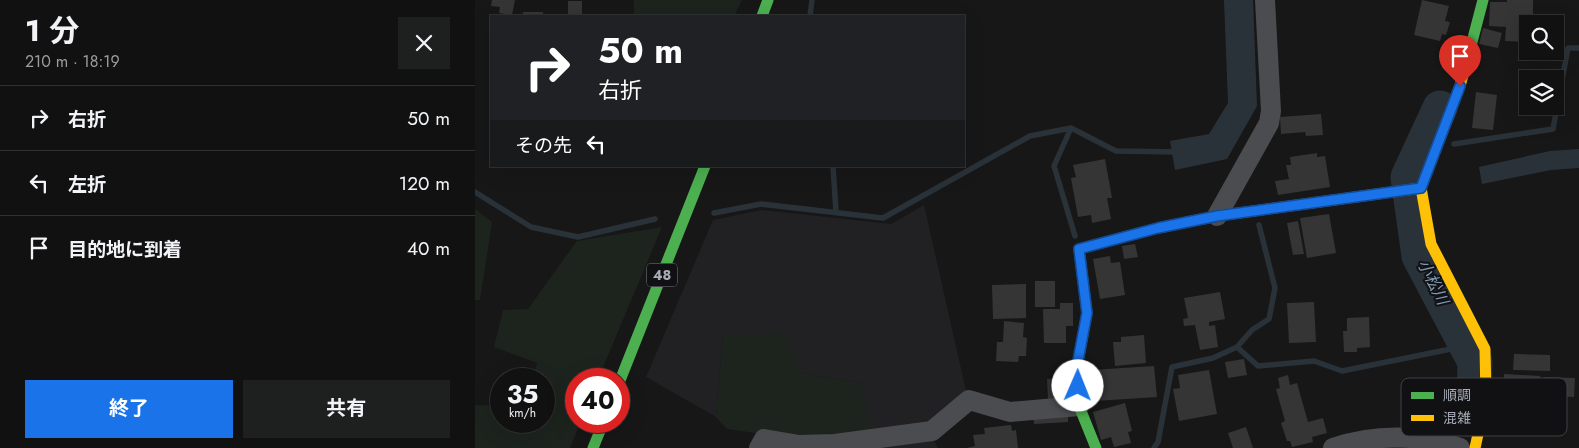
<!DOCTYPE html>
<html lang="ja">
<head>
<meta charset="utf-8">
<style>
  body { margin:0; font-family:Jost,"Noto Sans JP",sans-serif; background:#1e1f1f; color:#f1f3f6; height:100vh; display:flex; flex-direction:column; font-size:19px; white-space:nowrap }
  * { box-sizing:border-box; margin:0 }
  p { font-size:16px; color:#9c9d9f }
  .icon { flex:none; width:28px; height:28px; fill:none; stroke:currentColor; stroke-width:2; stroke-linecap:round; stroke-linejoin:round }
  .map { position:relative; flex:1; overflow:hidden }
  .details { display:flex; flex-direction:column; background:#111; width:475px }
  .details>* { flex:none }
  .guide { position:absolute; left:15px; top:15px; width:475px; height:152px; border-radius:0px; box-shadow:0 5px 20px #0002,0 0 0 1px #303131; background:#202124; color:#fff; overflow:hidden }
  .tools { position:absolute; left:1044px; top:15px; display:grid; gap:10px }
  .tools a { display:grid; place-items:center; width:45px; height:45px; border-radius:0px; background:#111; box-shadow:0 5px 20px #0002,0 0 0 1px #303131; font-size:25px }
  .speed { position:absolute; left:15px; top:368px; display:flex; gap:10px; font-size:25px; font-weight:700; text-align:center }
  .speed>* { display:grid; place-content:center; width:65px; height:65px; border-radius:50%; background:#111; box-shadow:0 5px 20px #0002,0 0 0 1px #303131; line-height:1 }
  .speed small { font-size:12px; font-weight:400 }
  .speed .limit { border:8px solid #d22; background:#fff; color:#111 }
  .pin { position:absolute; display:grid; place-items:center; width:42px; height:42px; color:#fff; margin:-51px -21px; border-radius:50% 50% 50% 0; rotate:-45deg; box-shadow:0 0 5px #0007 }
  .pin .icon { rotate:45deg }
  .me { position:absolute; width:55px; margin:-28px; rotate:1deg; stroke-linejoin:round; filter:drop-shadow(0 0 4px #0008) }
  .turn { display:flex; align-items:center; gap:18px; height:105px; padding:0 25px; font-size:22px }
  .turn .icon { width:65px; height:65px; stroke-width:2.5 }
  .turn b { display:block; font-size:35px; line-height:42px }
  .then { display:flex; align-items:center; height:48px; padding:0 25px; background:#0003; gap:10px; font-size:19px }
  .round { display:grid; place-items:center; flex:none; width:52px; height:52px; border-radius:0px; background:#1e1f1f }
  .headline { display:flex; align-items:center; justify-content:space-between; height:85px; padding:0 25px }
  h1 { font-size:30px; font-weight:700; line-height:38px }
  .cta { display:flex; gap:10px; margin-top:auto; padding:10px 25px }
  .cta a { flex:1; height:58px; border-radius:0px; background:#1a73e8; color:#fff; font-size:20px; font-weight:700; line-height:58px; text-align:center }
  .cta a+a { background:#1e1f1f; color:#f1f3f6 }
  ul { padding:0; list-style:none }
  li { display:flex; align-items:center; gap:15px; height:65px; padding:0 25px; border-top:1px solid #303131 }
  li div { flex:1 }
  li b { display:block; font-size:19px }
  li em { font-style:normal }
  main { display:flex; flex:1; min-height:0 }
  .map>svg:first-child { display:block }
  .built { fill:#212123 }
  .green { fill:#1d241e }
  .water { fill:#2a3239 }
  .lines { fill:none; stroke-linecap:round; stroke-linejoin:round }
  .stream { stroke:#2a3239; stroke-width:5.5 }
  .river { stroke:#2a3239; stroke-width:35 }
  .building { fill:#353536 }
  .street { stroke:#4b4c50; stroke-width:20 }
  .fast { stroke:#4caf50; stroke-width:11 }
  .slow { stroke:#ffc107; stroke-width:11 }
  .route-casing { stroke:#114b97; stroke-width:12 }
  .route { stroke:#1a73e8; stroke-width:9 }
  .labels { text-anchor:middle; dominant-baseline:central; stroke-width:4; stroke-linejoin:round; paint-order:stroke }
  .shield { fill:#111113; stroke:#7b7e86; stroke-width:1 }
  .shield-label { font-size:14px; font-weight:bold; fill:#a8adb8 }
  .water-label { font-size:16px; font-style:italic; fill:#7f9bb3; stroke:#111113 }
  .key { fill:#111113; stroke:#3e4045; stroke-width:1 }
  .key-label { font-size:14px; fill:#a8adb8 }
</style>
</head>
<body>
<main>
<section class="details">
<div class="headline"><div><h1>1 分</h1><p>210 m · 18:19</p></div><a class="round"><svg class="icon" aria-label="close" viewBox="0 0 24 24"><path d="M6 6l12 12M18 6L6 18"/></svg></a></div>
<ul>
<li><svg class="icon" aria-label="right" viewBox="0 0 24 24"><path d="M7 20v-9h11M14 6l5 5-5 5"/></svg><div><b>右折</b></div><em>50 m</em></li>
<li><svg class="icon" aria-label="left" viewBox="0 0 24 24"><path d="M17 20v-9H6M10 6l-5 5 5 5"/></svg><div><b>左折</b></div><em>120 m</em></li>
<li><svg class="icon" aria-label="arrive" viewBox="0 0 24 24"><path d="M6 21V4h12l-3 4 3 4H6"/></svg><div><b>目的地に到着</b></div><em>40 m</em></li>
</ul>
<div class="cta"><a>終了</a><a>共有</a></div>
</section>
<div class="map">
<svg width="1104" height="448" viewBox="0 0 1104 448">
  <rect width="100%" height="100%" fill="#171717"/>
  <path class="built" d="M449 205 492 395 450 424 463 448H387L386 383 326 373 248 336 241 417 171 377 238 220 286 210 416 224Z"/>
  <path class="green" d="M159 0H267L259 16H159Z
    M0 209 17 222 5 300H0Z
    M187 227 123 379H101V421H106L95 448H0V405L26 406V421H69V379H58L62 363 19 347 28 310 53 309 102 241Z
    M309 333 326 373 386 383 396 433 324 439 252 429 241 417 248 336Z"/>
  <path class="water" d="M749 0H778L782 106 752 159 700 170 695 141 734 134 753 103Z
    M1104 149V168L1076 170 1007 184 1004 167 1075 151Z"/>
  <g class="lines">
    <path class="stream" d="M335 16 337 0
      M596 128 579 166 600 236
      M979 144 1078 129 1093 48H1104
      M358 166 361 212
      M0 192 56 227 103 237 180 219
      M239 213 286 204 408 218 555 136 596 128 641 151 705 152
      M762 347 777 330 794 319 800 288 784 225
      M679 448 683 442 697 367 738 358 762 347 783 366 839 361 867 371 976 349 991 342"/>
    <path class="river" d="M965 108 933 177 944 256 1000 362 999 402"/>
  </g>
  <path class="building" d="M17 0H40L37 15 24 13 25 7 16 6Z
    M947 0 974 6 970 21 975 22 971 35 967 34 965 41 939 35Z
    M1032 0H1058V24H1052V42L1030 41 1031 27 1014 26 1015 2H1032Z
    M93 1H107V16H93Z
    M48 12H68V16H48Z
    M1008 28 1027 33 1023 48 1004 44Z
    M1001 92 1022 95 1018 130 997 128Z
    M846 114 848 135 831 136 830 132 806 134 805 117Z
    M842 153V157L850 156 855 187 803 195 800 181 814 179 811 165H816L815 157Z
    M630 159 637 198H632L636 219 617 223 616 215 603 217 596 178 601 177 598 165Z
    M854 214 861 253 832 258 825 218Z
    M823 221 829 254 818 255 812 223Z
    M660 244 663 257 649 259 647 246Z
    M635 256 636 263 645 262 650 295 625 299 618 259Z
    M560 281H580V307H560Z
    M551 284V318L518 319 517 285Z
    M745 292 750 319 734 322V326L740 325 743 347 725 350 720 325 709 326 708 319 713 318 709 298Z
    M839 302 841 342 814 343 812 303Z
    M585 303H598V326H591V343H569L568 309H585Z
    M894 317 895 347 882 348V352H869L868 331H872V318Z
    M529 321 549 323 548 337 552 338 551 356H544L543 362 521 361 522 342H528Z
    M669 335 671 363 640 366 638 342H646V337Z
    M1039 354 1075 355V371L1038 370Z
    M769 359 772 375 753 378 750 362Z
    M679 366 682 397 620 401 617 370Z
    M734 370 742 414 704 421 698 389 705 388 703 375Z
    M1029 374 1065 376 1063 402 1053 401 1052 426 1029 425V430H1018L1020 382H1029Z
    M813 375 815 385 822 383 833 422 848 418 852 433 837 437 838 442 817 447 815 441H812L806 423 810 421 801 389 805 388 803 378Z
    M1069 377 1100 378 1099 397 1069 396Z
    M590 378 592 398 573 399 572 379Z
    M650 403 657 431 653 432 656 443 639 447 636 437 626 440 618 412Z
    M593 411V422L559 424 558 413Z
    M536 425 537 431 541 430 543 448H492L500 446 498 435 510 434 509 428Z
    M771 427 778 448H758L753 433Z"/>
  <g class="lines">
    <path class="street" d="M742 216 794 123 796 111 790 0
      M284 448 289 439 324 445 360 444 457 431 494 400 535 412 604 406
      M858 448C898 434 946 434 985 448"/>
    <path class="fast" d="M287 16 293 0
      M992 61 1008 0
      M144 383 230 166
      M118 448 129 421
      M621 448 604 406 602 367 612 313 604 249 683 228 742 216"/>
    <path class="slow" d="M992 61 985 86 946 188 956 244 1010 349 1011 397 1000 448
      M742 216 946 188"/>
  </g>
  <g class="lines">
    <defs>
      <path id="route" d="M603 386 602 366 612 313 604 249 683 228 742 216 946 188 985 86"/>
    </defs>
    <use href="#route" class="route-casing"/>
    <use href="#route" class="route"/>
  </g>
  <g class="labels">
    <rect class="shield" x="172" y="263.5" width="30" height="23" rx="4"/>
    <g class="shield-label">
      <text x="187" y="275">48</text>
    </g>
    <g class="water-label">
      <text transform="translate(958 282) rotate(63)">小松川</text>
    </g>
  </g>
  <rect x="926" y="378" width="166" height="58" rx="8" class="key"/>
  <rect x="936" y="392" width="23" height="7" fill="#4caf50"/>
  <rect x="936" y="415" width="23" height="6" fill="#ffc107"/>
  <g class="key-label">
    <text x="968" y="400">順調</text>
    <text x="968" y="423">混雑</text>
  </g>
</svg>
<div class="tools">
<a><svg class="icon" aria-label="search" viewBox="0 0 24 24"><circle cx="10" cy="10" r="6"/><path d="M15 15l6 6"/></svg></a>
<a><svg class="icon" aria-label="layers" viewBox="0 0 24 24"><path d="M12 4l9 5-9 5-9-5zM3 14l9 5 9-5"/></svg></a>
</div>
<div class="speed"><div>35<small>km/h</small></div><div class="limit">40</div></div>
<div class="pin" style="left:985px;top:86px;background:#d93025"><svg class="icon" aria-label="arrive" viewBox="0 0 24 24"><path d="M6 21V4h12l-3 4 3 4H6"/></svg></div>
<svg class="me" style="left:603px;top:386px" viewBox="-20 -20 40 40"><circle r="19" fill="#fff"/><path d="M0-13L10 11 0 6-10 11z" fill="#1a73e8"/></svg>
<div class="guide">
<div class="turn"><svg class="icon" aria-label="right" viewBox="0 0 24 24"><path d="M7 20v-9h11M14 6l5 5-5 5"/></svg><div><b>50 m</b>右折</div></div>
<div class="then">その先<svg class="icon" aria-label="left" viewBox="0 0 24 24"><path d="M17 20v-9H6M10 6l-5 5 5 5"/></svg></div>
</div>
</div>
</main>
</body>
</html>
